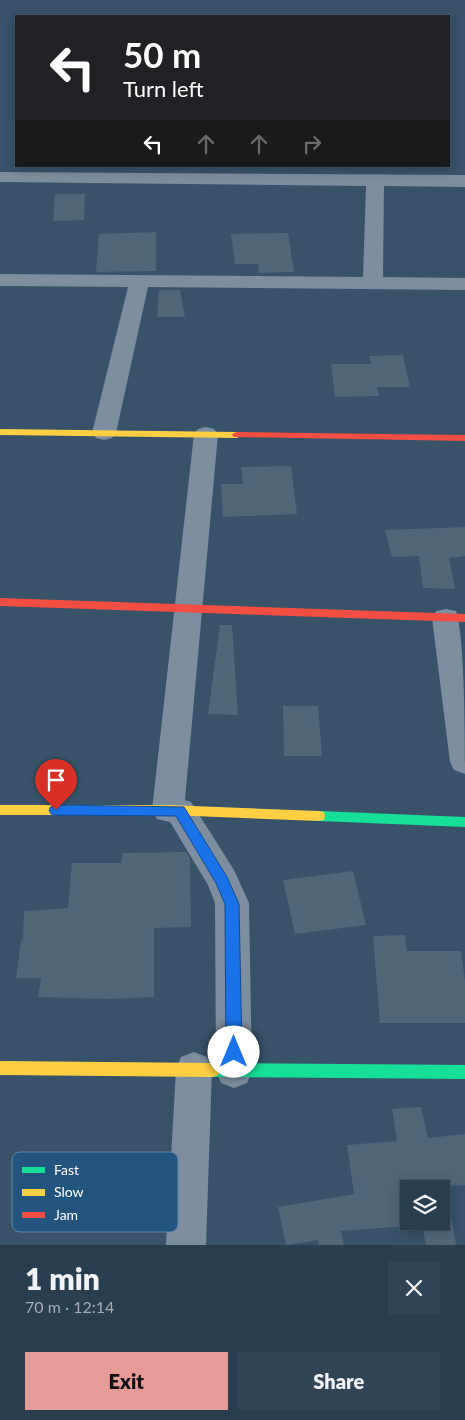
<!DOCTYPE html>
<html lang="en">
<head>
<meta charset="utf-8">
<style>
  body { margin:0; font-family:Lato,sans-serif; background:#314556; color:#f1f3f6; height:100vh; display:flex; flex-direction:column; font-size:19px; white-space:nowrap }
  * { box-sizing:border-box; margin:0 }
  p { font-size:16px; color:#a5aeb7 }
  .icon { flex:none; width:28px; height:28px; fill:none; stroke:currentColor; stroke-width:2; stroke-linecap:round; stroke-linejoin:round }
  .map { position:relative; height:1245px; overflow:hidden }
  .details { display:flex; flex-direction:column; background:#293e4f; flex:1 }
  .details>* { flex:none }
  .guide { position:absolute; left:15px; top:15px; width:435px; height:152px; border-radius:0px; box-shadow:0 2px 12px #0003,0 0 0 1px #455766; background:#202124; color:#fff; overflow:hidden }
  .fabs { position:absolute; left:400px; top:1180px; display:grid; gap:10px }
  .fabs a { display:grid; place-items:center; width:50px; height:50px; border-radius:0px; background:#293e4f; box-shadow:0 2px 12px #0003,0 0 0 1px #455766; font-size:25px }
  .pin { position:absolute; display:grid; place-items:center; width:42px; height:42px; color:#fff; margin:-51px -21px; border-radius:50% 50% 50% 0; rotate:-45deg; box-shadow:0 0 5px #0007 }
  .pin .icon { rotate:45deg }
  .me { position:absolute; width:55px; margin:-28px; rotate:0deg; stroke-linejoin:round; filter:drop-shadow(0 0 4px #0008) }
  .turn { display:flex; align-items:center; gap:18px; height:105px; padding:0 25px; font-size:22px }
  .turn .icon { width:65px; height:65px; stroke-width:2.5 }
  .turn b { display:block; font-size:35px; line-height:42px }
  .lanes { display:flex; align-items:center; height:48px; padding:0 25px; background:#0003; justify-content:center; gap:25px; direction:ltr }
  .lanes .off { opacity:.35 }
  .round { display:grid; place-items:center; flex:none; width:52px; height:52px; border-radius:0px; background:#314556 }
  .head { display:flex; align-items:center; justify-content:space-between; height:85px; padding:0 25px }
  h1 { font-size:30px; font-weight:800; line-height:38px }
  .cta { display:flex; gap:10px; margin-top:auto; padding:10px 25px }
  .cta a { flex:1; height:58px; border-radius:0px; background:#e69b98; color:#111; font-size:20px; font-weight:800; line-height:58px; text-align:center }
  .cta a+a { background:#314556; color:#f1f3f6 }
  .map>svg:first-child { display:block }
  .building { fill:#506679; fill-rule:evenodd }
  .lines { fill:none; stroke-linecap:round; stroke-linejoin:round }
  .street { fill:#7c8e9f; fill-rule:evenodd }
  .fast { fill:#16e098; fill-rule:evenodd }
  .slow { fill:#ffcf43; fill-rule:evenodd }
  .jam { fill:#f24e42; fill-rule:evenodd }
  .route { fill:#1a73e8; stroke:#114b97 }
  .key { fill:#22547e; stroke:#6487a5; stroke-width:1 }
  .key-label { font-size:14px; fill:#fff }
</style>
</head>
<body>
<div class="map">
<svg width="465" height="1245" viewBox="0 0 465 1245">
  <rect width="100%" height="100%" fill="#375269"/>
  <path class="building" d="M55 194H85L84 220 53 221Z
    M156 232V271L96 272 99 234Z
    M288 233 294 272 259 273 258 264H235L231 234Z
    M159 290H180L185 317H157Z
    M403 355 410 387H377L379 396 335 397 331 364H371L369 356Z
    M291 466 297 514 223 517 221 484H243L241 467Z
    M465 527V556L449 558 455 589 423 588 419 556 392 557 385 530Z
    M220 625H232L238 715 208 714Z
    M283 706H318L322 756H284Z
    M186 852 190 859 191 927 154 928V997L107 999 38 997 41 978H16L21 941H23L24 911 68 908 72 863H121L122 853Z
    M353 871 366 925 295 934 283 880Z
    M405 935 407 951H461L465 981V1023H380L373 936Z
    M421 1107 428 1138 465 1134V1185L446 1186 456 1245H426L422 1225 341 1231 344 1245H319L318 1240 286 1245 278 1207 354 1194 347 1145 397 1141 392 1109ZM409 1189H441V1221H409Z"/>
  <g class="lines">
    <path class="street" d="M0 172 465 175V187L384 186 383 277 465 278V290L148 287 116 433 112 438 104 440 96 438 92 433 128 287 0 286V274L363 277 366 186 0 182Z
      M206 427 214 429 218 434 185 800 191 802 234 870 249 903 252 1071 247 1083 234 1088 221 1083 216 1071 215 903 208 885 170 822 157 819 152 810 194 434 198 429Z
      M446 609 456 611C465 638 465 739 465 774L454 770 450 762 432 618 436 611Z
      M194 1052 207 1057 212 1069 206 1245H166L176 1069 181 1057Z"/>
    <path class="fast" d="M319 811 465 817V827L319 821 314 820 313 816 314 812Z
      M213 1063 465 1065V1079L213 1077 208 1075 205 1070 208 1065Z"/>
    <path class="slow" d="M0 429 237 432 242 435 237 438 0 435Z
      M0 805H168L319 811 324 812 325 816 324 820 319 821 168 815H0Z
      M0 1061 213 1063 218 1065 221 1070 218 1075 213 1077 0 1075Z"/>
    <path class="jam" d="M237 432 465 435V441L234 437 232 435 234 433Z
      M0 598 465 614V622L0 606Z"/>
  </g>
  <path class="route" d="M56 805 184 807 227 877 239 904 242 1052 239 1057 234 1059 229 1057 226 1052 225 904 216 883 176 816 56 815 51 814 49 810 51 807Z"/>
  <rect x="12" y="1152" width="166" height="80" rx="8" class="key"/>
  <rect x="22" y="1167" width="23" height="6" fill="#16e098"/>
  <rect x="22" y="1189" width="23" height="7" fill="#ffcf43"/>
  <rect x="22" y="1212" width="23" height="6" fill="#f24e42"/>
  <g class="key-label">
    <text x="54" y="1175">Fast</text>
    <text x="54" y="1197">Slow</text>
    <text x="54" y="1220">Jam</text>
  </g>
</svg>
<div class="fabs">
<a><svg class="icon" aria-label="layers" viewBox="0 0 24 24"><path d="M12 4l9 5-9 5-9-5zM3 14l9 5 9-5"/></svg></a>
</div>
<div class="pin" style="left:56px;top:810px;background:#d93025"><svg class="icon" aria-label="arrive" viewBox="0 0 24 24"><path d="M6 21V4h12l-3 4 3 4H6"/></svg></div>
<svg class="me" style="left:234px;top:1052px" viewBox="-20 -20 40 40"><circle r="19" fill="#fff"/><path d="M0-13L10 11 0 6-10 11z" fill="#1a73e8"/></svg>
<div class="guide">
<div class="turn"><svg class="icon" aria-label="left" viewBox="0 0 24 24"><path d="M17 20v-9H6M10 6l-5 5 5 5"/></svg><div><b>50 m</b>Turn left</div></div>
<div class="lanes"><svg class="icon" aria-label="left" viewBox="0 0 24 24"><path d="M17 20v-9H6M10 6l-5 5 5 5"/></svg><svg class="icon off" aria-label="ahead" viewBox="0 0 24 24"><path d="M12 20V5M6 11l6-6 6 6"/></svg><svg class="icon off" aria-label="ahead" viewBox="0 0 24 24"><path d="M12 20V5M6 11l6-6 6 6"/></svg><svg class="icon off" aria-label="right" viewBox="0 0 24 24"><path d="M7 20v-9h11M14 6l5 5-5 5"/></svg></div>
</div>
</div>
<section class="details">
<div class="head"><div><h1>1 min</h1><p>70 m · 12:14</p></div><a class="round"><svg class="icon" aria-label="close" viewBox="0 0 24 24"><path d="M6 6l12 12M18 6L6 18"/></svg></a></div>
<div class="cta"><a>Exit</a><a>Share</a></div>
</section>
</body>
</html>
